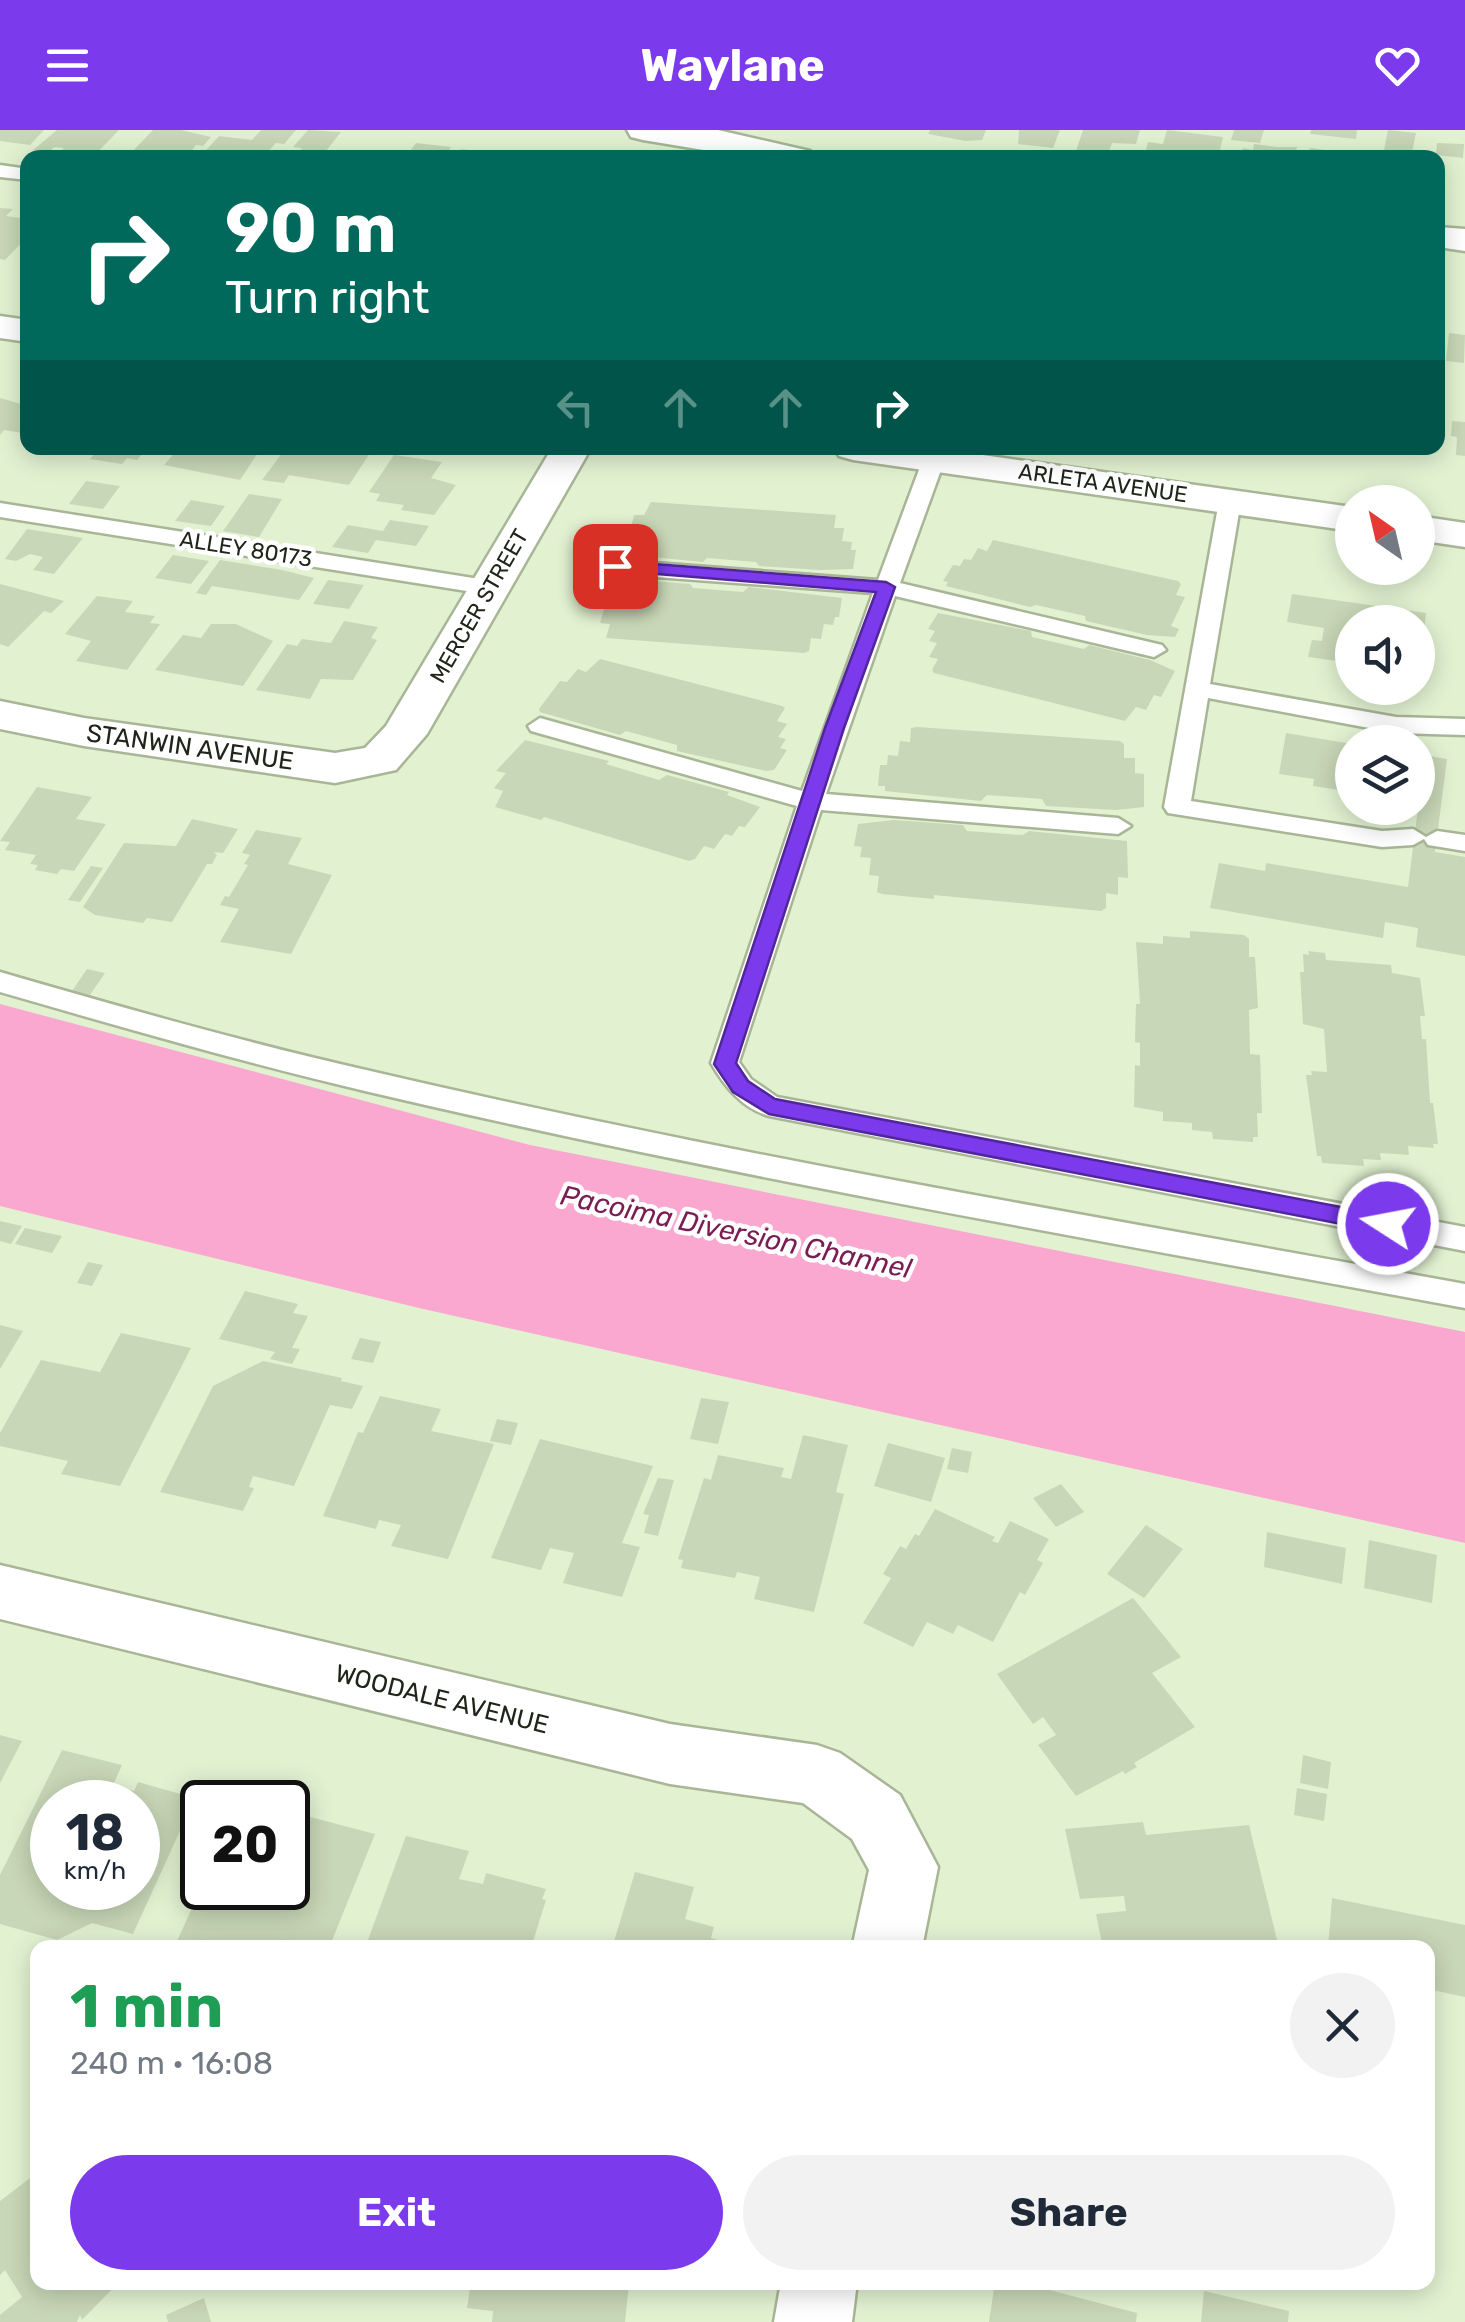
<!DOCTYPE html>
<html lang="en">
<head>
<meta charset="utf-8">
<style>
  body { margin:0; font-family:Rubik,sans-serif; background:#f2f2f3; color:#1f2937; height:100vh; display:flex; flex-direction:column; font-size:38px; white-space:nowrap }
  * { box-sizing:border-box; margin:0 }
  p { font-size:32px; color:#747a83 }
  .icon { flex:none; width:55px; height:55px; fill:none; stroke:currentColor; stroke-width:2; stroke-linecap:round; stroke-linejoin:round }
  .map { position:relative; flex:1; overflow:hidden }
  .details { position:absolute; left:30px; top:1810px; width:1405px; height:350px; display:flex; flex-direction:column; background:#fff; border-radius:20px; box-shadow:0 5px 25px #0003 }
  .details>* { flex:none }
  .hud { position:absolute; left:20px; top:20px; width:1425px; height:305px; border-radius:20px; box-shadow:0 5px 25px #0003; background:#00695c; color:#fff; overflow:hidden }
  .needle { width:65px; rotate:326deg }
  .buttons { position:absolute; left:1335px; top:355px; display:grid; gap:20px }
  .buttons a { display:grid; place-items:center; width:100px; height:100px; border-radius:50%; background:#fff; box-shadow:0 5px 25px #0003; font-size:50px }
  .speed { position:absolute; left:30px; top:1650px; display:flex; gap:20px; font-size:50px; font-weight:700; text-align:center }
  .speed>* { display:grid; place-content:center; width:130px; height:130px; border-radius:50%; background:#fff; box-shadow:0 5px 25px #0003; line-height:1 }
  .speed small { font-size:25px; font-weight:400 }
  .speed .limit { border:5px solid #111; border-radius:15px; background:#fff; color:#111 }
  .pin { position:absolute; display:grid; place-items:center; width:85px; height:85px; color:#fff; margin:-42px; border-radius:20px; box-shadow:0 5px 15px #0006 }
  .me { position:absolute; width:110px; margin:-55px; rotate:281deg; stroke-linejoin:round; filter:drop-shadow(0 0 8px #0008) }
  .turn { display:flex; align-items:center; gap:35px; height:210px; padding:0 40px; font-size:45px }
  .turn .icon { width:130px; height:130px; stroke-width:2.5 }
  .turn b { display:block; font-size:70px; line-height:85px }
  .lanes { display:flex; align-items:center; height:95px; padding:0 40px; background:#0003; justify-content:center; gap:50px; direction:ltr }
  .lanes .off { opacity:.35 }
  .round { display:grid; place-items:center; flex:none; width:105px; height:105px; border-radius:52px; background:#f2f2f3 }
  .headline { display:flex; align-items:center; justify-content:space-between; height:170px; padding:0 40px }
  h1 { font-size:60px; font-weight:700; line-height:75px; color:#1e9e55 }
  .cta { display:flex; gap:20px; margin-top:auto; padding:20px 40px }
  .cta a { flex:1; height:115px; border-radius:60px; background:#7c3aed; color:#fff; font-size:40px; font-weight:700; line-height:115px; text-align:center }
  .cta a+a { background:#f2f2f3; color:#1f2937 }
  header { display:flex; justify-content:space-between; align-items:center; height:130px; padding:0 40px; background:#7c3aed; color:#fff; font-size:45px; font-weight:700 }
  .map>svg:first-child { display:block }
  .water { fill:#faa8d0 }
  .building { fill:#c8d7b7; fill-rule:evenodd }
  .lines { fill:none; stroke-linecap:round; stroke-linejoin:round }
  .lane-casing { stroke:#a8b697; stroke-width:5 }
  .street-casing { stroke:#a8b697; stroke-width:5 }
  .primary-casing { stroke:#a8b697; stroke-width:5 }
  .lane { fill:#fff; fill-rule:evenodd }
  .street { fill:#fff; fill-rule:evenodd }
  .primary { fill:#fff; fill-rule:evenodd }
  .route { fill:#7c3aed; stroke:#51269a; stroke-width:2.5 }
  .labels { text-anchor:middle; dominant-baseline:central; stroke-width:9; stroke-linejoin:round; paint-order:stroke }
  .far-street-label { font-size:22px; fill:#20251a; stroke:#fff }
  .street-label { font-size:25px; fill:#20251a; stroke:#fff }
  .water-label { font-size:28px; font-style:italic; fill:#791d53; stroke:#fff }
</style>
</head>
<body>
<header><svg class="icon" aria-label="menu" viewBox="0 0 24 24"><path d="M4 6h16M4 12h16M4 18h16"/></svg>Waylane<svg class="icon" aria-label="heart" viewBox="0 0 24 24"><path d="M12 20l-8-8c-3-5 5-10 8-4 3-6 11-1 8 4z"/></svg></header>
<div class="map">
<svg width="1465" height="2192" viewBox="0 0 1465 2192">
  <rect width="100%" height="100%" fill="#e2f2d1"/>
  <path class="water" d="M0 874 530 1015 1465 1202V1413L419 1178 0 1076Z"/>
  <path class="building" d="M0 0H44L30 15 0 11Z
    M57 0H119L92 28 58 24 64 18 54 17 48 23 32 21Z
    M153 0H181L211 7 203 16 196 15 186 28 128 26Z
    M261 0H296L284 14 276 13 262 28H199L219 6 252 10Z
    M308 0 341 2 326 21 360 28H294L302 18 293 17Z
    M930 0H986L982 10 966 11 928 4Z
    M1019 0H1060L1053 18 1018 14Z
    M1083 0H1140L1136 14 1112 13 1108 24 1076 21Z
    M1167 0 1223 7 1218 28H1144L1148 12 1163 14Z
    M1234 0H1264L1260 13 1231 10Z
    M1311 0H1357L1356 9 1310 4Z
    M1388 0 1416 3 1411 27 1384 20Z
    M416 13 451 17 444 28H405Z
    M1437 13 1464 14 1463 28 1436 25Z
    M1254 14 1277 17H1297L1295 28H1240L1243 18 1253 20Z
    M1310 18 1364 25V28H1307Z
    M461 19 494 23 491 28H455Z
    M0 78 13 79 6 86 28 89V106L5 130 0 129Z
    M1449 203 1465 205 1464 233 1446 231Z
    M0 268 28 276V304L4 300 0 305Z
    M1452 291 1465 292V326L1456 325 1457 307 1451 306Z
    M88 318H147L137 330 127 328 122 334 90 329 97 321Z
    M179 318H261L240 350 164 335Z
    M286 318H314L342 324 346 320 370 323 349 355 289 345 284 353 262 350Z
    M394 325 442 332 431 348 456 355 434 385 401 380 404 375 376 371 380 364 369 362Z
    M86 351 120 356 103 379 69 374Z
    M249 364 282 369 259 407 223 401Z
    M191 370 225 376 211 396 175 391Z
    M651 372 836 385 834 398H844L842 411 852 412 851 420H856L853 439 821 440 759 436 756 432 707 428 703 432 620 424 624 396 631 397 634 385H644Z
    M390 390 429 396 416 416 376 410 368 423 332 417 348 395 383 401Z
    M27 399 83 408 54 444 33 440 43 427 30 424 16 431 5 429Z
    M993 410 1178 451 1181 454 1176 465 1185 467 1171 496 1179 499 1175 507 1147 505 1086 491 1085 486 1036 475 1030 477 946 456 948 452 943 451 953 435 960 436 964 429 971 430 978 418 987 421Z
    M173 425 209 431 191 454 155 448Z
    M220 430 282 440 314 448 299 470 212 456 206 465 196 463Z
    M630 449 690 454 693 458 743 462 749 457 842 468 839 487H835L833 495 824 494 821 509 811 508 809 521 804 523 606 508 610 494 600 493 604 479 595 478 602 452Z
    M328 450 364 455 349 479 313 474Z
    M0 454 53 468 64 471 51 483 44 481 8 517 0 514Z
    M1292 464 1426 483 1420 541 1418 492H1352V533L1308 527 1312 510 1322 511 1324 498 1287 492Z
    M97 466 133 471 125 482 155 486 150 493 160 494 127 540 76 531 91 511 65 504Z
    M938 483 1031 501 1032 507 1084 519 1089 515 1150 530 1175 541 1161 567 1154 565 1146 580 1136 577 1125 591 934 543 932 540 938 529 929 527 937 513 929 511 935 501 928 499Z
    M344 491 378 497 371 508 377 510 353 550 321 549 310 569 256 560 287 514 297 516 302 509 331 513Z
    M211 494H236L273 511 243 556 155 540 183 505 201 508Z
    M600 529 782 576 785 578 777 591 787 594 778 607 786 609 780 618 787 620 774 640 766 641 677 621V615L626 601 620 605 540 582 539 579 560 551 567 552 578 539 586 542Z
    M917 597 1120 611 1124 614V628H1135V643L1144 644V677L1116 680 1046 676 1042 669 987 665 981 671 885 661V656H878L880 635H887L888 625 898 626 900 611 910 612 911 598Z
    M1286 603 1352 614V662L1313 656 1314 649 1279 644Z
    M525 610 609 631 606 634 659 650 667 645 729 662 727 665 760 677 745 697 739 696 732 706 725 704 714 719 704 716 695 729 689 731 544 687 541 690 495 677 503 661 494 658 506 643 496 641Z
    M1418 624 1447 629 1435 722 1465 727V826L1416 817 1418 798 1385 792 1383 808 1210 778 1219 733 1265 741 1266 733 1408 757 1418 678Z
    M37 657 92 667 76 689 106 694 74 741 61 739 57 744 35 740 38 735 30 734 36 725 5 720 10 712 0 711Z
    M192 689 238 699 223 723 214 722 217 725 212 734H207L172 792 147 788 143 793 95 785 83 777 124 713 176 716Z
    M894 690 963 695 967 701 1023 705 1029 701 1127 711 1128 748 1118 747V765L1106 763V778L1101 781 934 765V769L882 764 877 762 879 746 869 745 871 728 860 727 862 717 854 716 858 694Z
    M256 700 302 708 288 734 332 745 291 824 220 812 239 779 220 775 225 766 229 767 248 735 244 734 250 725 242 723Z
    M91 736 103 738 80 772 68 770Z
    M1190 801 1244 805 1249 809V827H1255L1258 878 1249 880 1250 924 1260 925 1262 983H1257L1258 1007H1253V1012L1213 1009 1212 1002 1192 1000V993L1163 991V982L1134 977 1135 935 1140 936V913L1135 912 1136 874H1140L1136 812 1163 814V806L1190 808Z
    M1308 821 1325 823 1326 830 1391 835 1392 843 1420 848 1425 886H1420L1422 909H1426L1430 973H1433L1438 1014H1433L1434 1018 1408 1016 1409 1025 1380 1023 1381 1030 1363 1029 1364 1036 1322 1033 1321 1026H1317L1306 945H1312L1311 941 1327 942 1324 899 1303 894 1300 842H1304L1303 824 1309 825Z
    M87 839 105 843 90 865 72 861Z
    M0 1091 22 1096 11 1114 0 1111Z
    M25 1098 62 1106 52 1123 15 1114Z
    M88 1132 103 1135 92 1156 77 1153Z
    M245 1161 298 1174 293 1183 308 1186 292 1218 300 1219 292 1234 270 1229 275 1222 219 1209Z
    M0 1195 23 1201 0 1239Z
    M121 1203 191 1218 120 1356 61 1344 68 1331 0 1316V1303L41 1230 100 1242Z
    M360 1208 381 1212 373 1233 351 1229Z
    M263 1231 342 1248 341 1251 363 1256 352 1279 330 1275 294 1356 253 1346 249 1357 254 1358 243 1381 160 1362 213 1256Z
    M380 1266 441 1279 431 1301 494 1314 448 1429 391 1416 401 1395 379 1390 376 1399 323 1386 358 1302 363 1303Z
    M701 1268 729 1272 718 1314 690 1309Z
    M497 1289 518 1293 511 1315 490 1311Z
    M803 1305 848 1315 836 1362 844 1364 814 1482 754 1469 760 1447 737 1442 735 1448 681 1438 683 1430 678 1429 704 1348 711 1350 718 1325 784 1338 781 1347 791 1349Z
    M540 1309 653 1336 622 1413 640 1417 622 1467 563 1453 574 1423 550 1418 541 1440 491 1428Z
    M888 1313 945 1328 931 1372 874 1356Z
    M952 1318 972 1322 968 1343 947 1339Z
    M658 1348 674 1350 658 1406 644 1403 649 1385 643 1384Z
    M1061 1354 1084 1382 1056 1397 1033 1368Z
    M935 1379 995 1407 992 1411 998 1413 1010 1391 1049 1409 1037 1430 1043 1433 1025 1465 1020 1462 993 1512 958 1495 953 1504 927 1492 913 1517 863 1493 891 1448 883 1444 900 1416 906 1419 915 1404 919 1406Z
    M1146 1395 1183 1419 1144 1468 1107 1444Z
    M1267 1402 1346 1418 1342 1454 1264 1437Z
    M1369 1410 1437 1425 1432 1473 1364 1458Z
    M1133 1468 1181 1527 1152 1543 1195 1597 1134 1633 1137 1637 1125 1644 1123 1641 1076 1666 1038 1615 1056 1605 1043 1587 1033 1594 997 1544Z
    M0 1605 22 1611 0 1653Z
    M62 1620 122 1635 113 1655 134 1661 138 1652 195 1668 133 1804 92 1793 57 1810 0 1794V1745ZM52 1672H138V1758H52Z
    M1303 1625 1331 1632 1328 1659 1300 1653Z
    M234 1653 300 1671 295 1683 375 1704 329 1818H174L201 1758H288V1672H226Z
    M1297 1658 1327 1664 1324 1691 1294 1685Z
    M1143 1692 1146 1705 1249 1695 1279 1818H1103L1096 1784 1126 1781 1124 1766 1080 1769 1065 1699Z
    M406 1706 469 1721 459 1749 483 1754 486 1743 546 1759 542 1769 546 1770 531 1818H365Z
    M635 1742 694 1757 685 1789 714 1797 711 1808 745 1818H612Z
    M1332 1768 1465 1795V1867L1428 1859V1818H1328Z
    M38 2042V2152H119L82 2190 80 2185 77 2192H0V2185L22 2167 5 2140 0 2145V2071Z
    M471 2152 629 2154 625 2192H492L493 2181 467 2178Z
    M995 2152H1019L1137 2183 1136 2192H989Z
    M1204 2161 1289 2181 1288 2192H1201Z
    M204 2168 211 2192H168L166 2185Z"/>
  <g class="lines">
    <defs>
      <path id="lane" d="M0 35 28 39V50L0 47Z
        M934 323 945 329 900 453 1162 515 1166 520 1154 527 895 466 826 664 1118 688 1131 696 1118 704 821 680 739 932 751 949 777 967 1465 1097V1121L769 986C742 978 725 957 711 933L797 676 531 601 528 596 540 588 802 661 873 463 615 444 604 437 615 430 878 450 923 329Z
        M1230 364 1241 371 1210 554 1396 587 1465 589V605L1396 603 1208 568 1191 671 1382 701 1413 699 1426 707 1437 701 1465 705V721L1428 715 1424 709 1413 715 1382 717 1168 683 1164 677 1219 371Z
        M0 373 492 451 503 458 492 465 0 387Z
        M0 842C121 877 243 912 366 940 729 1025 1098 1087 1465 1154V1178C1098 1110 729 1047 365 961 242 932 121 897 0 862Z"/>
      <path id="street" d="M627 0H718L810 21 814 28H752L643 10 631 7Z
        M1438 97 1465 99V121L1438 117Z
        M552 318H591L427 604 396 640 335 653 84 616 0 599V571L84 588 335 623 365 618 386 596Z
        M0 1435 670 1594 817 1615 840 1623 900 1665 938 1737 922 1818H852L869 1740 852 1709 803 1673 670 1654 0 1489Z
        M781 2152H857L852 2192H774Z"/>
      <path id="primary" d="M0 186 28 190V212L0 208Z
        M834 318H933L1352 377V401L853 330 839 326Z
        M1418 386 1465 393V417L1418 410Z"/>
    </defs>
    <use href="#lane" class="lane-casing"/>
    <use href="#street" class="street-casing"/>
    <use href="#primary" class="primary-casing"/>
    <use href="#lane" class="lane"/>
    <use href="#street" class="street"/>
    <use href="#primary" class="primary"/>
  </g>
  <path class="route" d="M615 431 886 452 895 457 844 598 736 933 748 951 775 969 1388 1086 1396 1088 1399 1094 1396 1101 1388 1103 769 984 733 962 714 934 825 598 876 462 609 440 606 436Z"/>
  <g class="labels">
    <g class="far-street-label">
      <text transform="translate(1103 353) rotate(8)">ARLETA AVENUE</text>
      <text transform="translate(246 419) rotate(9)">ALLEY 80173</text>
      <text transform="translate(479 476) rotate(-60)">MERCER STREET</text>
    </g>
    <g class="street-label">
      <text transform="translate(190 617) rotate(8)">STANWIN AVENUE</text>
      <text transform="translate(442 1569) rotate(14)">WOODALE AVENUE</text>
    </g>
    <g class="water-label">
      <text transform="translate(736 1102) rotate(12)">Pacoima Diversion Channel</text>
    </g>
  </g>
</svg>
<div class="buttons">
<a><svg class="needle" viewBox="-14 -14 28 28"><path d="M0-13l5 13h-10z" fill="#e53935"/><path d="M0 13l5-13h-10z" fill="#747a83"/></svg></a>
<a><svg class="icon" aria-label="sound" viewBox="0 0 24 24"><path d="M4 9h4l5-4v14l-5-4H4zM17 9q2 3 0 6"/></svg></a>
<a><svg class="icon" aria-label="layers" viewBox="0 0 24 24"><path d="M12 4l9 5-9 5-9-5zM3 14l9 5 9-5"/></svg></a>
</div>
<div class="speed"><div>18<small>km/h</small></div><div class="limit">20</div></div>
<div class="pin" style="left:615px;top:436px;background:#d93025"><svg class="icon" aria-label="arrive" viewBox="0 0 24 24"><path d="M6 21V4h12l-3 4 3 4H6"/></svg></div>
<svg class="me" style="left:1388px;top:1094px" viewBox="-20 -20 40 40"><circle r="17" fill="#7c3aed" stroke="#fff" stroke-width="3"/><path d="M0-11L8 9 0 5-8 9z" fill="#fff"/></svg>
<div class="hud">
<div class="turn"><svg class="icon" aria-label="right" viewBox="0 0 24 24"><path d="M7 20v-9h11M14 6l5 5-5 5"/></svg><div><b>90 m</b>Turn right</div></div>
<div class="lanes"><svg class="icon off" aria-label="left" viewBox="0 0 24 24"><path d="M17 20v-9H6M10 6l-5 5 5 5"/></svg><svg class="icon off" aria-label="ahead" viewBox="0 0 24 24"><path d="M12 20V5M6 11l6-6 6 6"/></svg><svg class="icon off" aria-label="ahead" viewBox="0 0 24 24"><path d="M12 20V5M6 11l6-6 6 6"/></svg><svg class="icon" aria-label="right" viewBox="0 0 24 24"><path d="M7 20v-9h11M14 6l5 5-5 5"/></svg></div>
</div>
<section class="details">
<div class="headline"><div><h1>1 min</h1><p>240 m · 16:08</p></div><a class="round"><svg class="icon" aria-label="close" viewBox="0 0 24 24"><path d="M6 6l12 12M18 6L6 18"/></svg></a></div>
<div class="cta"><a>Exit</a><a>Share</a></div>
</section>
</div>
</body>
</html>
